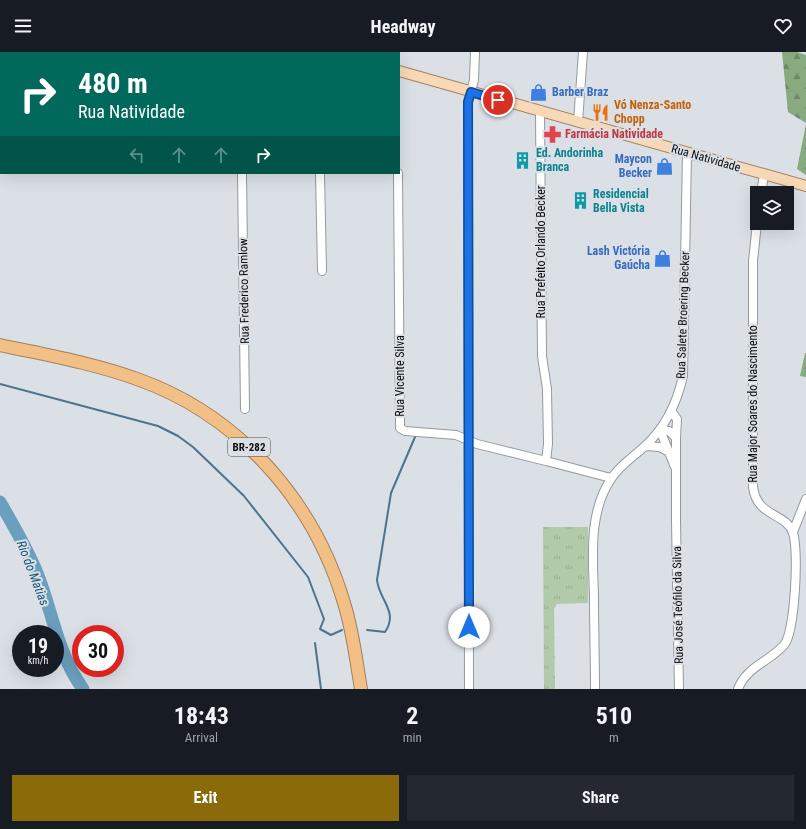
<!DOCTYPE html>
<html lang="en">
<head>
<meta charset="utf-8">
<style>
  body { margin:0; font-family:"Roboto Condensed",sans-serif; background:#242831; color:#f1f3f6; height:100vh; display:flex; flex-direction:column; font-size:15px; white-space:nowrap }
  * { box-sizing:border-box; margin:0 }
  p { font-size:13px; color:#9ea1a6 }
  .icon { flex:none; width:22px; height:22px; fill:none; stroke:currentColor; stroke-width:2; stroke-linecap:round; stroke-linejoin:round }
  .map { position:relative; height:637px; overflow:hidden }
  .side { display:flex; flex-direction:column; background:#171b24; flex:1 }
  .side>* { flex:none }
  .banner { position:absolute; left:0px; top:0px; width:400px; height:122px; box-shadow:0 4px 16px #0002; background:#00695c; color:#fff; overflow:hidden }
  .tools { position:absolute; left:750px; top:134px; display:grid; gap:8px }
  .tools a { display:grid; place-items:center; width:44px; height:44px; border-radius:0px; background:#171b24; box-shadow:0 4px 16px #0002; font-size:20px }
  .speed { position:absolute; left:12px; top:573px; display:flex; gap:8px; font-size:20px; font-weight:700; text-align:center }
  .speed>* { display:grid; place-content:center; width:52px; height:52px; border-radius:50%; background:#171b24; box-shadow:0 4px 16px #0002; line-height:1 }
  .speed small { font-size:10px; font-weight:400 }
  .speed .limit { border:6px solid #d22; background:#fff; color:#111 }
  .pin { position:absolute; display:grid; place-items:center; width:34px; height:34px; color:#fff; margin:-17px; border:2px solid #fff; border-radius:50%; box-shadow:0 1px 4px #0007 }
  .me { position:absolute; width:44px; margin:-22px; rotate:0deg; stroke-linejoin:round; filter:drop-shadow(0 0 3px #0008) }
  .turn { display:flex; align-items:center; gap:14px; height:84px; padding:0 12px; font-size:18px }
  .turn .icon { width:52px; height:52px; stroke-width:2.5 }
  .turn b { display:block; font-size:28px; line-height:34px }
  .lanes { display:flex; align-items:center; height:38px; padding:0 12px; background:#0003; justify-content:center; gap:20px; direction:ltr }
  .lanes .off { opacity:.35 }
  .eta { display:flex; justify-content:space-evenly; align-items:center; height:68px; text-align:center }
  .eta b { font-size:24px; font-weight:700; line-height:28px }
  .action { display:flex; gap:8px; margin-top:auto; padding:8px 12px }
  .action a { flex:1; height:46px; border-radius:0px; background:#8a6a09; color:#fff; font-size:16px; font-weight:700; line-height:46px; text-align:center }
  .action a+a { background:#242831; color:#f1f3f6 }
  header { display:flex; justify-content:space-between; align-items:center; height:52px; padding:0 12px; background:#171b24; font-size:18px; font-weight:700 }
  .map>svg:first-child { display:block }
  .forest { fill:url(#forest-firs) }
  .park { fill:url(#park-tufts) }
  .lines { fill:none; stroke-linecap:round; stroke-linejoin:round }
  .stream { stroke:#4e738a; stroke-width:2 }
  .river { stroke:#6b9fbe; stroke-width:13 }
  .minor-casing { stroke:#94999f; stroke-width:10 }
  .major-casing { stroke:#a1815d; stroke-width:12 }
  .highway-casing { stroke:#a1815d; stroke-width:14 }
  .minor { stroke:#fff; stroke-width:8 }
  .major { stroke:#f7d9b7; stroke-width:10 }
  .highway { stroke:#f2c087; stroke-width:12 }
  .route-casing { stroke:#114b97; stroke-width:10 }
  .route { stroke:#1a73e8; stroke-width:7 }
  .labels { text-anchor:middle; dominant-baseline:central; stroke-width:4; stroke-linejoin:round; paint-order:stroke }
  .shield { fill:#dbe0e7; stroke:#494c50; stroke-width:1 }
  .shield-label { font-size:11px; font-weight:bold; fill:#0b0d0f }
  .shop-label { font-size:12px; font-weight:bold; fill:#366cbe; stroke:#dbe0e7; text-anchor:end }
  .food-label { font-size:12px; font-weight:bold; fill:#c56008; stroke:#dbe0e7; text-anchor:start }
  .health-label { font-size:12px; font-weight:bold; fill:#be3a42; stroke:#dbe0e7; text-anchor:start }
  .culture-label { font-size:12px; font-weight:bold; fill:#0d838f; stroke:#dbe0e7; text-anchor:start }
  .street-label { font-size:12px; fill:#0b0d0f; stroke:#dbe0e7 }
  .water-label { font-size:13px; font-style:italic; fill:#125574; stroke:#dbe0e7 }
</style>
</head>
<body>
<header><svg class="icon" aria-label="menu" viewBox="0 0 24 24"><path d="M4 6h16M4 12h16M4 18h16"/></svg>Headway<svg class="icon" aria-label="heart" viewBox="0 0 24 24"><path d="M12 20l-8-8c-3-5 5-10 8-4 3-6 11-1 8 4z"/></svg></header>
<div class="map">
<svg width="806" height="637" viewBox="0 0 806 637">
  <defs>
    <pattern id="forest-firs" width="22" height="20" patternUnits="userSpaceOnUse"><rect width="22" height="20" fill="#88aa7f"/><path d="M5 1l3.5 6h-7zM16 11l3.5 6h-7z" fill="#6d8966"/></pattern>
    <pattern id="park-tufts" width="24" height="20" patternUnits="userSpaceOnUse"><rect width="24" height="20" fill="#b1caaa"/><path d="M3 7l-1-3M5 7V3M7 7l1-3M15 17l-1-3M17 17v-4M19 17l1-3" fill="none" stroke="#97ac91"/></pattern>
  </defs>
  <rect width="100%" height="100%" fill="#dbe0e7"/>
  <path class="forest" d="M782 0H797L806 3V71L788 60Z
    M806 72V123L797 117Z
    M805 301H806V325L800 324Z"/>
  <path class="park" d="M543 475H588V551L557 552 554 557 555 637H544Z"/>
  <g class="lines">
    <path class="stream" d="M0 332 158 374 178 384 193 395 244 444 308 525 324 567 320 577 331 583 342 578
      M367 578 385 580C399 560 379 548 377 528L391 441 415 385
      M315 591 321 637"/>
    <path class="river" d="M0 450C13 473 27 496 37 521 53 561 57 601 83 637"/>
    <defs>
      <path id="minor" d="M110 0V1
        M240 0V1
        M318 0V1
        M374 1V0
        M540 59 542 304 547 337 548 392 546 409 611 426
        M578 70 583 0
        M242 121 245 357
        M320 121 322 219
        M398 121 400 376 405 379 456 383 477 392 546 409
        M761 141 764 123
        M671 359 677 367 676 386
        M646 394 660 395 671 401
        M675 415 660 378 669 379 676 386V469L679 637
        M793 480 806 447
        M469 637 468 50 474 28 475 0
        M595 637C595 607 594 576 594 545 593 506 588 461 611 427 619 414 633 405 644 395 664 377 677 351 683 324L687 100
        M738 637C746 615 769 610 784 593 795 581 799 498 793 481 786 460 757 466 753 435V209L757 171"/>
      <path id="major" d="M332 0 335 1
        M399 19 806 134"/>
      <path id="highway" d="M0 293C46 303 93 311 137 327 239 363 314 449 344 551 353 579 356 608 361 637"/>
    </defs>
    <use href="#minor" class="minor-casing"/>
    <use href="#major" class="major-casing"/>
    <use href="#highway" class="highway-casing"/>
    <use href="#minor" class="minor"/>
    <use href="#major" class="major"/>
    <use href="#highway" class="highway"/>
  </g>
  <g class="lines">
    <defs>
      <path id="route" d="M469 575 468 50 471 40 498 48"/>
    </defs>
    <use href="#route" class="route-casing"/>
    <use href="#route" class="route"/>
  </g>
  <defs>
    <symbol id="shop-bare" viewBox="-9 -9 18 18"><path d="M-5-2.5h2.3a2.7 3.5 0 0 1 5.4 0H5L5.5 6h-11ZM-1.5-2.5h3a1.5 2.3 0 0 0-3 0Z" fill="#3f7fe0" stroke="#dbe0e7" stroke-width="2.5" paint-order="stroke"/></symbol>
    <symbol id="restaurant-bare" viewBox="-9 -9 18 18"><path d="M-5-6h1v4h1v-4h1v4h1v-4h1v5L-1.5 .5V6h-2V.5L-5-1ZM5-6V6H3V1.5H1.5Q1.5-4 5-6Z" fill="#e8710a" stroke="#dbe0e7" stroke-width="2.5" paint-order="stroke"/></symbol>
    <symbol id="pharmacy-bare" viewBox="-9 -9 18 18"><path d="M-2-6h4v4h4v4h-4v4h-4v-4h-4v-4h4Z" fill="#e0444e" stroke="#dbe0e7" stroke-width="2.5" paint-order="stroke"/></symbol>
    <symbol id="building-bare" viewBox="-9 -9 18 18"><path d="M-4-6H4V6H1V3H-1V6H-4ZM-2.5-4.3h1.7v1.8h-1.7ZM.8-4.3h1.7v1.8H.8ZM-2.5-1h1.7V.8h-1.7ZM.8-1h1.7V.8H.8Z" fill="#0f9aa8" stroke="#dbe0e7" stroke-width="2.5" paint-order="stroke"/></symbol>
  </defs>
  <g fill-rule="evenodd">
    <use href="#shop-bare" x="526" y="28" width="25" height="25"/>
    <use href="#restaurant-bare" x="588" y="48" width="25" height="25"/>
    <use href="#pharmacy-bare" x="540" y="70" width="25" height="25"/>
    <use href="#building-bare" x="510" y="96" width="25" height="25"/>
    <use href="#shop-bare" x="652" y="102" width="25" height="25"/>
    <use href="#building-bare" x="568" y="136" width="25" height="25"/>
    <use href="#shop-bare" x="650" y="194" width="25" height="25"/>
  </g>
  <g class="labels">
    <rect class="shield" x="228" y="386" width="42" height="18" rx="3"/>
    <g class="shield-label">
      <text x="249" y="395">BR-282</text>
    </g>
    <g class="shop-label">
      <text x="552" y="40" text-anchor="start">Barber Braz</text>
      <text x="652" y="107">Maycon<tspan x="652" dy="14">Becker</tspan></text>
      <text x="650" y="199">Lash Victória<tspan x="650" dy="14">Gaúcha</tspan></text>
    </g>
    <g class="food-label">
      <text x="614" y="53">Vó Nenza-Santo<tspan x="614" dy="14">Chopp</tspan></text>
    </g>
    <g class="health-label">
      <text x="565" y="82">Farmácia Natividade</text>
    </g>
    <g class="culture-label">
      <text x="536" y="101">Ed. Andorinha<tspan x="536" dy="14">Branca</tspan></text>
      <text x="593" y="142">Residencial<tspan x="593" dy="14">Bella Vista</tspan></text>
    </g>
    <g class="street-label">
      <text transform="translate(706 106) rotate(16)">Rua Natividade</text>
      <text transform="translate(541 200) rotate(-90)">Rua Prefeito Orlando Becker</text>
      <text transform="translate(244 239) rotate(-91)">Rua Frederico Ramlow</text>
      <text transform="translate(683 263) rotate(-88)">Rua Salete Broering Becker</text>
      <text transform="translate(400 324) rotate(-90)">Rua Vicente Silva</text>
      <text transform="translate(753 352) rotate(-90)">Rua Major Soares do Nascimento</text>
      <text transform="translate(678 553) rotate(-91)">Rua José Teófilo da Silva</text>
    </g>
    <g class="water-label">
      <text transform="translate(33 521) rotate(69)">Rio do Matias</text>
    </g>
  </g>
</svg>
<div class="tools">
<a><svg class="icon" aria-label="layers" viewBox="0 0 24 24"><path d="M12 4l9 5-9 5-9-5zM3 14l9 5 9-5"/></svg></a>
</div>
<div class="speed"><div>19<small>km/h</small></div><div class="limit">30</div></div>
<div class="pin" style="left:498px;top:48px;background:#d93025"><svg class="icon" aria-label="arrive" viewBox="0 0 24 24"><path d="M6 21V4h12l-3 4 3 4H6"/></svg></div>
<svg class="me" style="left:469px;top:575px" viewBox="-20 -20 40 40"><circle r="19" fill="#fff"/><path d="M0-13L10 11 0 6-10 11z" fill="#1a73e8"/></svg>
<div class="banner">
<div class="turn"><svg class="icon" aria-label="right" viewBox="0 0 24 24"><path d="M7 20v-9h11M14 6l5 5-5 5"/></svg><div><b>480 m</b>Rua Natividade</div></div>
<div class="lanes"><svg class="icon off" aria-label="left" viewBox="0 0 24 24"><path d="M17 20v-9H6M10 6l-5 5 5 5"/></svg><svg class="icon off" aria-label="ahead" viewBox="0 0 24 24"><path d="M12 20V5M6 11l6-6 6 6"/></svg><svg class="icon off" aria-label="ahead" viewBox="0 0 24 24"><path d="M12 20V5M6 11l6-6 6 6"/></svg><svg class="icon" aria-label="right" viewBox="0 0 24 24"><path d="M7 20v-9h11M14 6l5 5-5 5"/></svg></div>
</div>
</div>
<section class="side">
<div class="eta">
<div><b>18:43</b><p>Arrival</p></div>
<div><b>2</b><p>min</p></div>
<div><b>510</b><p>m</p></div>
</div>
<div class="action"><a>Exit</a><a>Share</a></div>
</section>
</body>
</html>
